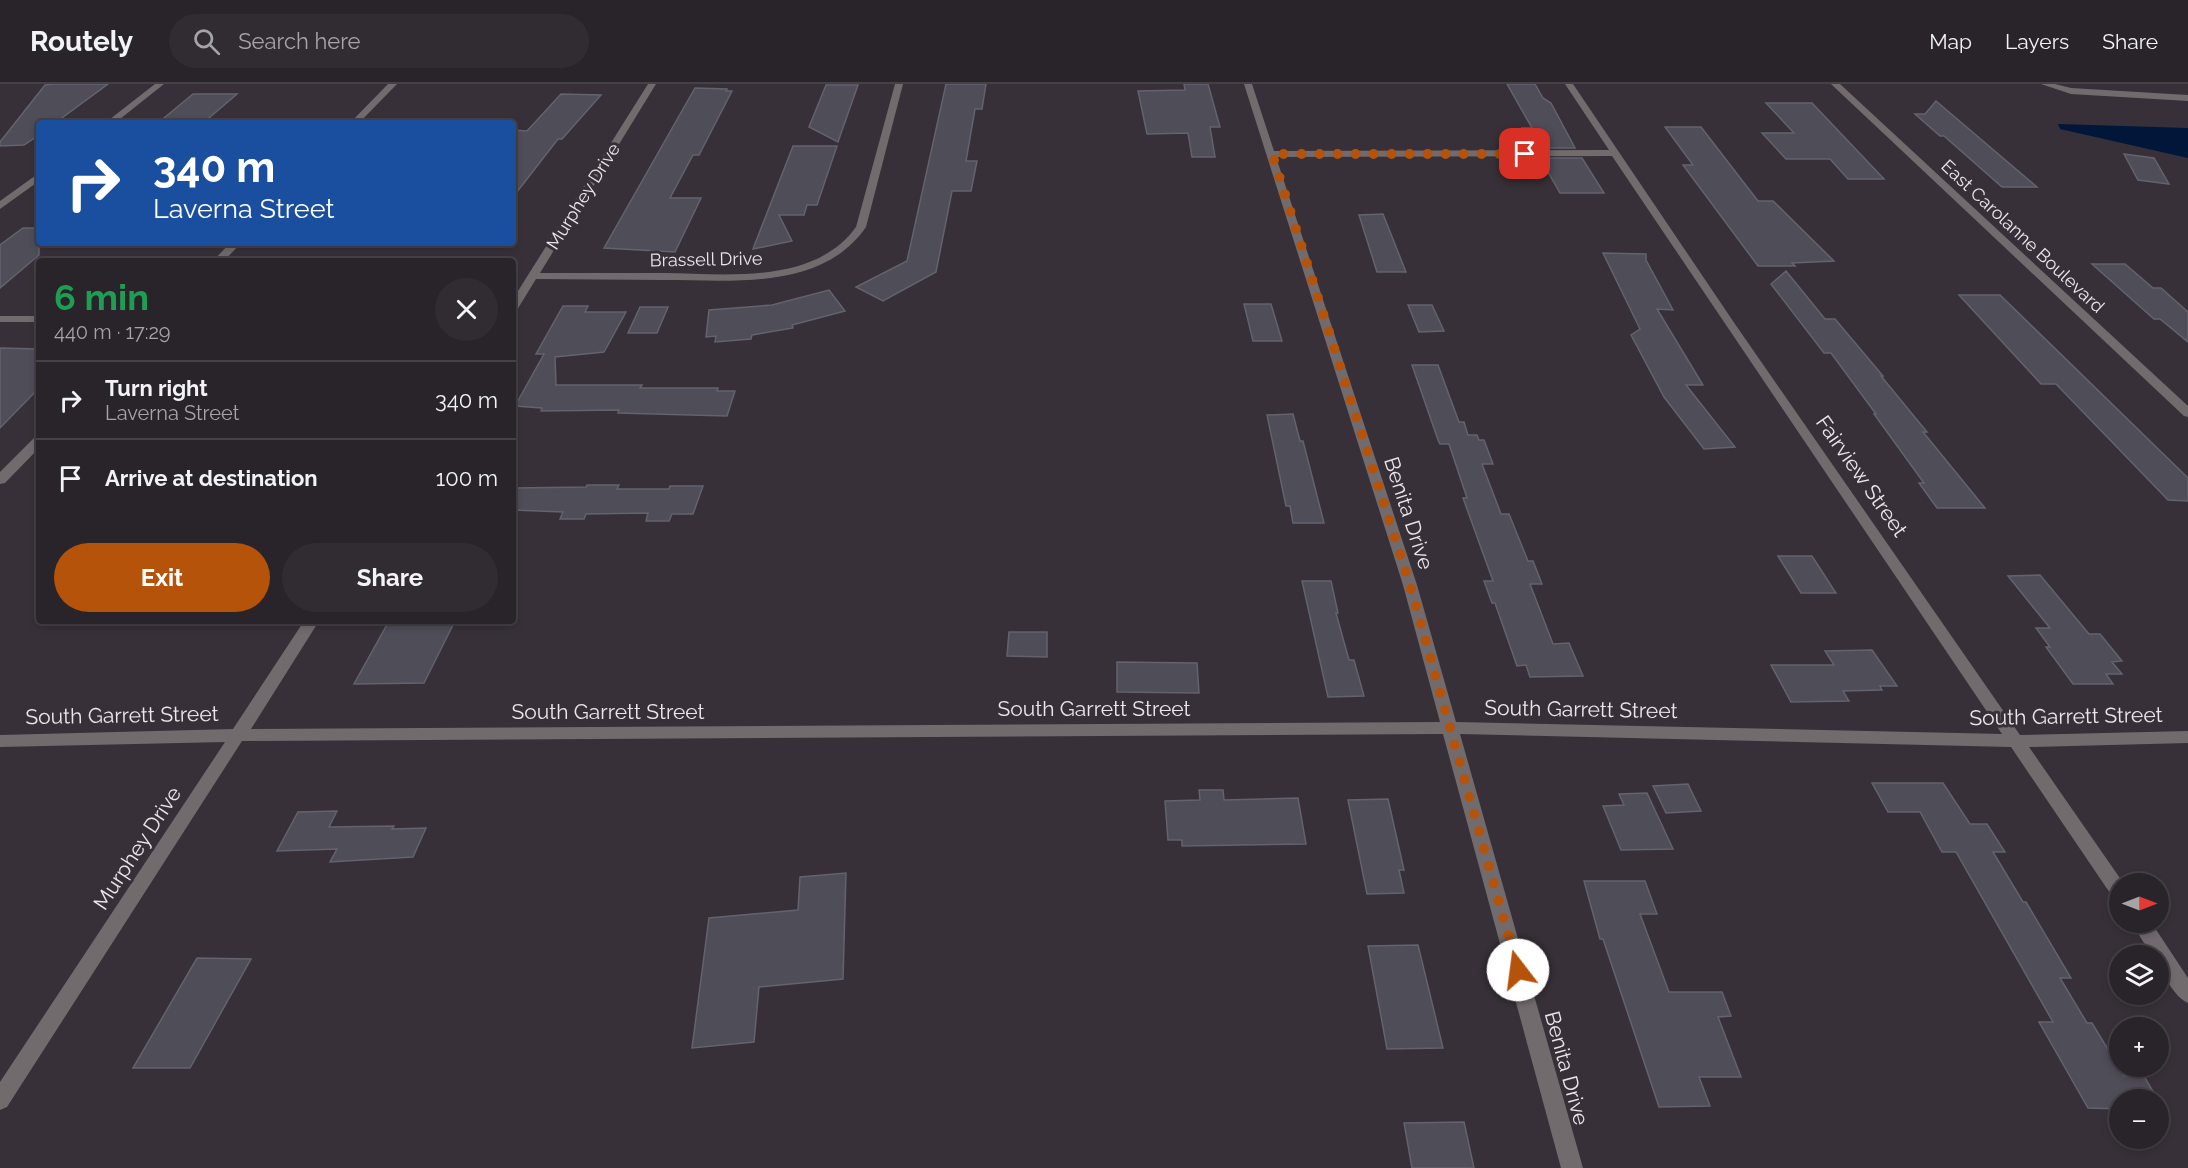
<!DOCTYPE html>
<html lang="en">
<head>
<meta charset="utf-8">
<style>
  body { margin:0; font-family:Raleway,sans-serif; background:#312c32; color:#f1f3f6; height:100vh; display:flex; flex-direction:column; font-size:22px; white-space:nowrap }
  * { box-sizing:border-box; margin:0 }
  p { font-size:20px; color:#a5a4a8 }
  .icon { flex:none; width:33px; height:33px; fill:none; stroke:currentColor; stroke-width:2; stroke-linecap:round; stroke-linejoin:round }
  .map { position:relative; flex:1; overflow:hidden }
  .panel { position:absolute; left:36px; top:174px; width:480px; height:366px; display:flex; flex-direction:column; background:#29242a; border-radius:6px; box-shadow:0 3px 9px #0003,0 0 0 2px #454147 }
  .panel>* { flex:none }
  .banner { position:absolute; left:36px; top:36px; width:480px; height:126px; border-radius:6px; box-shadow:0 3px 9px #0003,0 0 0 2px #454147; background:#1a4fa0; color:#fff; overflow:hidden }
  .needle { width:39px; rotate:90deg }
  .tools { position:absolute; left:2109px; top:789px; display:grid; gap:12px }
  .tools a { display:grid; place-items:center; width:60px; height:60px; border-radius:50%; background:#29242a; box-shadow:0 3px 9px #0003,0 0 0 2px #454147; font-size:30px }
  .pin { position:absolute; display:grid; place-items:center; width:51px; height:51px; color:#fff; margin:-26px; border-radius:12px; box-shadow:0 3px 9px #0006 }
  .me { position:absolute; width:66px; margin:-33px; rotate:345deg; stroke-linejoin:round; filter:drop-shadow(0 0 4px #0008) }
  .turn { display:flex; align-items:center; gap:21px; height:126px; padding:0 18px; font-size:27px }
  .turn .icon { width:78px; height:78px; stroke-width:2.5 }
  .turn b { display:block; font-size:42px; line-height:51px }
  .round { display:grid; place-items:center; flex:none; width:63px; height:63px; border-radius:32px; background:#312c32 }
  .head { display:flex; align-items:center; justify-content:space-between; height:102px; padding:0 18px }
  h1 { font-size:36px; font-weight:700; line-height:45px; color:#1e9e55 }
  .primary-button { display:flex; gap:12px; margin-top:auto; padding:12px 18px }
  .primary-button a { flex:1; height:69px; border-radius:36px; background:#b45309; color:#fff; font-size:24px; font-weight:700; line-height:69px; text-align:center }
  .primary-button a+a { background:#312c32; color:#f1f3f6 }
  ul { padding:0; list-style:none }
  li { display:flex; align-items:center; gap:18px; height:78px; padding:0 18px; border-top:2px solid #454147 }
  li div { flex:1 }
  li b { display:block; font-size:22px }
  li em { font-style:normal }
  header { display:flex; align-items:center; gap:36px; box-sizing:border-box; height:84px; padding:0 30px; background:#29242a; border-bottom:2px solid #454147 }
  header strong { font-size:28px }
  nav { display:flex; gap:33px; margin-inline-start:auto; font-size:21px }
  .search { width:420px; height:54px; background:#312c32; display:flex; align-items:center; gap:15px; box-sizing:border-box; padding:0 21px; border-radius:33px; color:#a5a4a8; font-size:22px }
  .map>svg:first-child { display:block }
  .water { fill:#00173a }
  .building { fill:#4e4d58; stroke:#63626e; stroke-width:1.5 }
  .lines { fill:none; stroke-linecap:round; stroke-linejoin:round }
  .minor { fill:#726b6d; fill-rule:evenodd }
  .route { stroke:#b45309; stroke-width:10; stroke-dasharray:0 18 }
  .labels { text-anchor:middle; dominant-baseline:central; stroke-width:6; stroke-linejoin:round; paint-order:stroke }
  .far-street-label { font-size:18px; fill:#ebe6eb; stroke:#373038 }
  .street-label { font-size:21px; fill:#ebe6eb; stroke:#373038 }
</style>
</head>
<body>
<header>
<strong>Routely</strong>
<div class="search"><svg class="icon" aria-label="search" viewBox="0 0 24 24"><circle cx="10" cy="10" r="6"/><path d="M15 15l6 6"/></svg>Search here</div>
<nav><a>Map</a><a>Layers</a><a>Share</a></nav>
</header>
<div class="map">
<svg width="2188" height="1084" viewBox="0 0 2188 1084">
  <rect width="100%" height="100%" fill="#373038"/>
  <path class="water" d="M2058 40 2188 44V74L2060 45Z"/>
  <path class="building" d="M53 0H108L55 39H39V51L24 61 0 62V58L45 1Z
    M946 0H986L982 25H975L966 77H977L971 107H952L936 188 883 217 856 203 907 177Z
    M1184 0H1208L1220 43H1210L1215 73H1192L1188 49 1147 50 1138 7 1185 6Z
    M1507 0H1535L1543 14 1551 19 1575 64H1533L1522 44H1532Z
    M826 1H858L838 58 809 43Z
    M695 4 727 5 726 7H732L699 71H693L670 114H701L675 168 604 164Z
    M193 10H237L203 39H158Z
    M561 10 601 11 562 55H558L513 113V46L527 47Z
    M1936 17 2037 103H2002L1944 52H1940L1915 30H1925Z
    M1766 19H1812L1884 95H1848L1830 75H1786L1762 49H1794Z
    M1665 43H1701L1758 117H1773L1834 177 1792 179 1795 182H1758L1683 81H1693Z
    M793 62H837L817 121H807L804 131H779L792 157 753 165Z
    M2124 70 2154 74 2169 100 2138 96Z
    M1540 74H1582L1604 109H1560Z
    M1383 130 1406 188H1377L1359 131Z
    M23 144H39V171L0 204V161Z
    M1603 169 1646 170V176L1673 226 1657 225 1703 301H1686L1735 363 1704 365 1664 313 1631 251 1640 245Z
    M2092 180H2125L2153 204H2161L2188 228V258L2160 235H2154Z
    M1786 187 1825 235H1835L1883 292H1881L1927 348H1923L1985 424H1937L1919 399H1924L1874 330H1876L1831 269H1824L1771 200Z
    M829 206 845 227 792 241 793 244 752 251 751 255 715 258 716 252 706 253 709 226 772 221Z
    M1959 211H2000L2188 394V417L2168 416 2056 300H2041Z
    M1244 220H1271L1282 257H1253Z
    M1408 221H1432L1444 247 1419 248Z
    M563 222H588L585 228H626L604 268 555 273 556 301H642L640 304H718L717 307H735L727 332 618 329 619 326 541 327 542 324 515 322 544 270H536Z
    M640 223H668L657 249H628Z
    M0 264 39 265V304L0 344Z
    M1412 281H1438L1459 338H1464L1468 351H1477L1479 356H1484L1493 380H1482L1501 430H1509L1528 477H1533L1542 500H1530L1553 560 1569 559 1583 592 1530 593 1526 581 1517 582 1495 519H1492L1484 497H1493L1463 414H1467L1449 360H1440L1438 356Z
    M1293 330 1300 357H1303L1324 439H1293L1290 422H1286L1267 331Z
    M587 401H619L617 405H669L670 402H703L693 430H672L669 437H646L648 429 586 430 584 435H560L563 428 513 426V404L586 403Z
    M1778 472H1812L1836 509H1801Z
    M2040 491 2089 550H2100L2122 577 2112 578 2122 590H2106L2113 600H2073L2046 563H2050L2036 544H2050L2008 492Z
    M1302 497H1331L1338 529H1336L1349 576H1354L1364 612 1328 613Z
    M389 537H455L424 599 354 600Z
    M1009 548H1047V573L1007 572Z
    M1872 566 1897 602H1880L1882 606 1843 607 1849 617 1791 618 1771 581H1834L1825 567Z
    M1117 578 1197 579 1199 609 1117 608Z
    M1872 699H1943L1970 740H1987L2005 768H1993L2023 818H2026L2071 894H2060L2087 939H2092L2124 992H2144L2158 1016H2120V1025L2088 1024 2039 938H2053L1956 768H1942L1920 728H1888Z
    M1688 700 1701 727 1666 729 1653 702Z
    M1199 706H1223L1224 716 1298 714 1306 760 1182 762V756H1168L1165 717 1200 716Z
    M1647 709 1673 765 1621 766 1603 722 1624 721 1619 710Z
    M1388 715 1404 786H1399L1404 809 1367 810 1348 716Z
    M337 727 329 743 394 742 392 745 426 744 413 773 330 778 337 765 277 767 298 728Z
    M846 789 843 895 759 903 754 958 692 964 709 834 798 826 800 793Z
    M1584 797H1645L1657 830H1640L1669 908H1722L1731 932 1718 933 1741 993H1699L1710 1022 1659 1023 1603 855H1600Z
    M1418 861 1443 964 1387 965 1368 862Z
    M197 874 251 875 190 984H133Z
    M1464 1038 1474 1084H1412L1404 1039Z"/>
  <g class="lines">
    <path class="minor" d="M155 0H164L115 39H105Z
      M388 0H397L359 39H350Z
      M648 0H656L540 189C581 189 623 189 664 189 726 190 814 201 856 143L895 0H903L866 143C822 207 732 196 664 196 621 196 579 195 536 195L517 226 513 227V215Z
      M1244 0H1252L1274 67 1609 66 1565 0H1573L1735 240 2020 651 2188 647V659L2029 663 2124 800H2120V817L2114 815 2011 663 1460 650 1583 1084H1561L1443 650 242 657 7 1023 0 1026V998L225 658 0 663V651L233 645 304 537H319L251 645 1440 638 1403 501ZM1612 72 2002 650 1456 638 1417 501 1276 73Z
      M1831 0H1840L2188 322V333L2184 332Z
      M2041 0H2055L2071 4 2188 11V17L2071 10Z
      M39 89V97L0 125V117Z
      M230 159H241L224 177H213Z
      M0 232H39V238H0Z
      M39 353V364L5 399 0 400V388L34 354Z
      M2131 838H2151L2188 894V919C2175 914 2158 885 2158 872H2152Z"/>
  </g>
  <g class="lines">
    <path class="route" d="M1518 886 1410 501 1272 70H1525"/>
  </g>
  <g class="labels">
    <g class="far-street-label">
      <text transform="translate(583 112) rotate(-58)">Murphey Drive</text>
      <text transform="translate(2023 152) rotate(43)">East Carolanne Boulevard</text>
      <text transform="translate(706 175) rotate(-1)">Brassell Drive</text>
    </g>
    <g class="street-label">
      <text transform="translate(1862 392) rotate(55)">Fairview Street</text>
      <text transform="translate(1409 429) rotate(72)">Benita Drive</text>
      <text x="1094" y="624">South Garrett Street</text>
      <text transform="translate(1581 625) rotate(1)">South Garrett Street</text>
      <text x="608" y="627">South Garrett Street</text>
      <text transform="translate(122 631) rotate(-1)">South Garrett Street</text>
      <text transform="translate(2066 632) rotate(-1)">South Garrett Street</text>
      <text transform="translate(137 764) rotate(-57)">Murphey Drive</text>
      <text transform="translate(1567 984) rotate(75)">Benita Drive</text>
    </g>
  </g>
</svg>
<div class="tools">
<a><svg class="needle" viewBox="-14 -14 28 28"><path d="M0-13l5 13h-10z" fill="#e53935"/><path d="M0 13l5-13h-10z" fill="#a5a4a8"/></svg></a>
<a><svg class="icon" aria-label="layers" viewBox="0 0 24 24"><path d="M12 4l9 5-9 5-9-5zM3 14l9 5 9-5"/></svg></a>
<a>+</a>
<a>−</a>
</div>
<div class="pin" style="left:1525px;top:70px;background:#d93025"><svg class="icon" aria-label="arrive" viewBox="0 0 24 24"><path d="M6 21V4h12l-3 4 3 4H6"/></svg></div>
<svg class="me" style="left:1518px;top:886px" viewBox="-20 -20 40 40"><circle r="19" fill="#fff"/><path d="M0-13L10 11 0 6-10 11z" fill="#b45309"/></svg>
<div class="banner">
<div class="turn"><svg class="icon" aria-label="right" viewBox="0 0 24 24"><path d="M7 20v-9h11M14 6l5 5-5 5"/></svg><div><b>340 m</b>Laverna Street</div></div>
</div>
<section class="panel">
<div class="head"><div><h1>6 min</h1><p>440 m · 17:29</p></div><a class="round"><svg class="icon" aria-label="close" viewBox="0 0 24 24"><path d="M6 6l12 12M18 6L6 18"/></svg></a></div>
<ul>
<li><svg class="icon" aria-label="right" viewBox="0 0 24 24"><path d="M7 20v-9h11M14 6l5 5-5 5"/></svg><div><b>Turn right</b><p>Laverna Street</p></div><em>340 m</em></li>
<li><svg class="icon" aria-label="arrive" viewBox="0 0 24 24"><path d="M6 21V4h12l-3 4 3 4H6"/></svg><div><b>Arrive at destination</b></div><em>100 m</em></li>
</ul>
<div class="primary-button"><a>Exit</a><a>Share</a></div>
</section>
</div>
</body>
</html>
